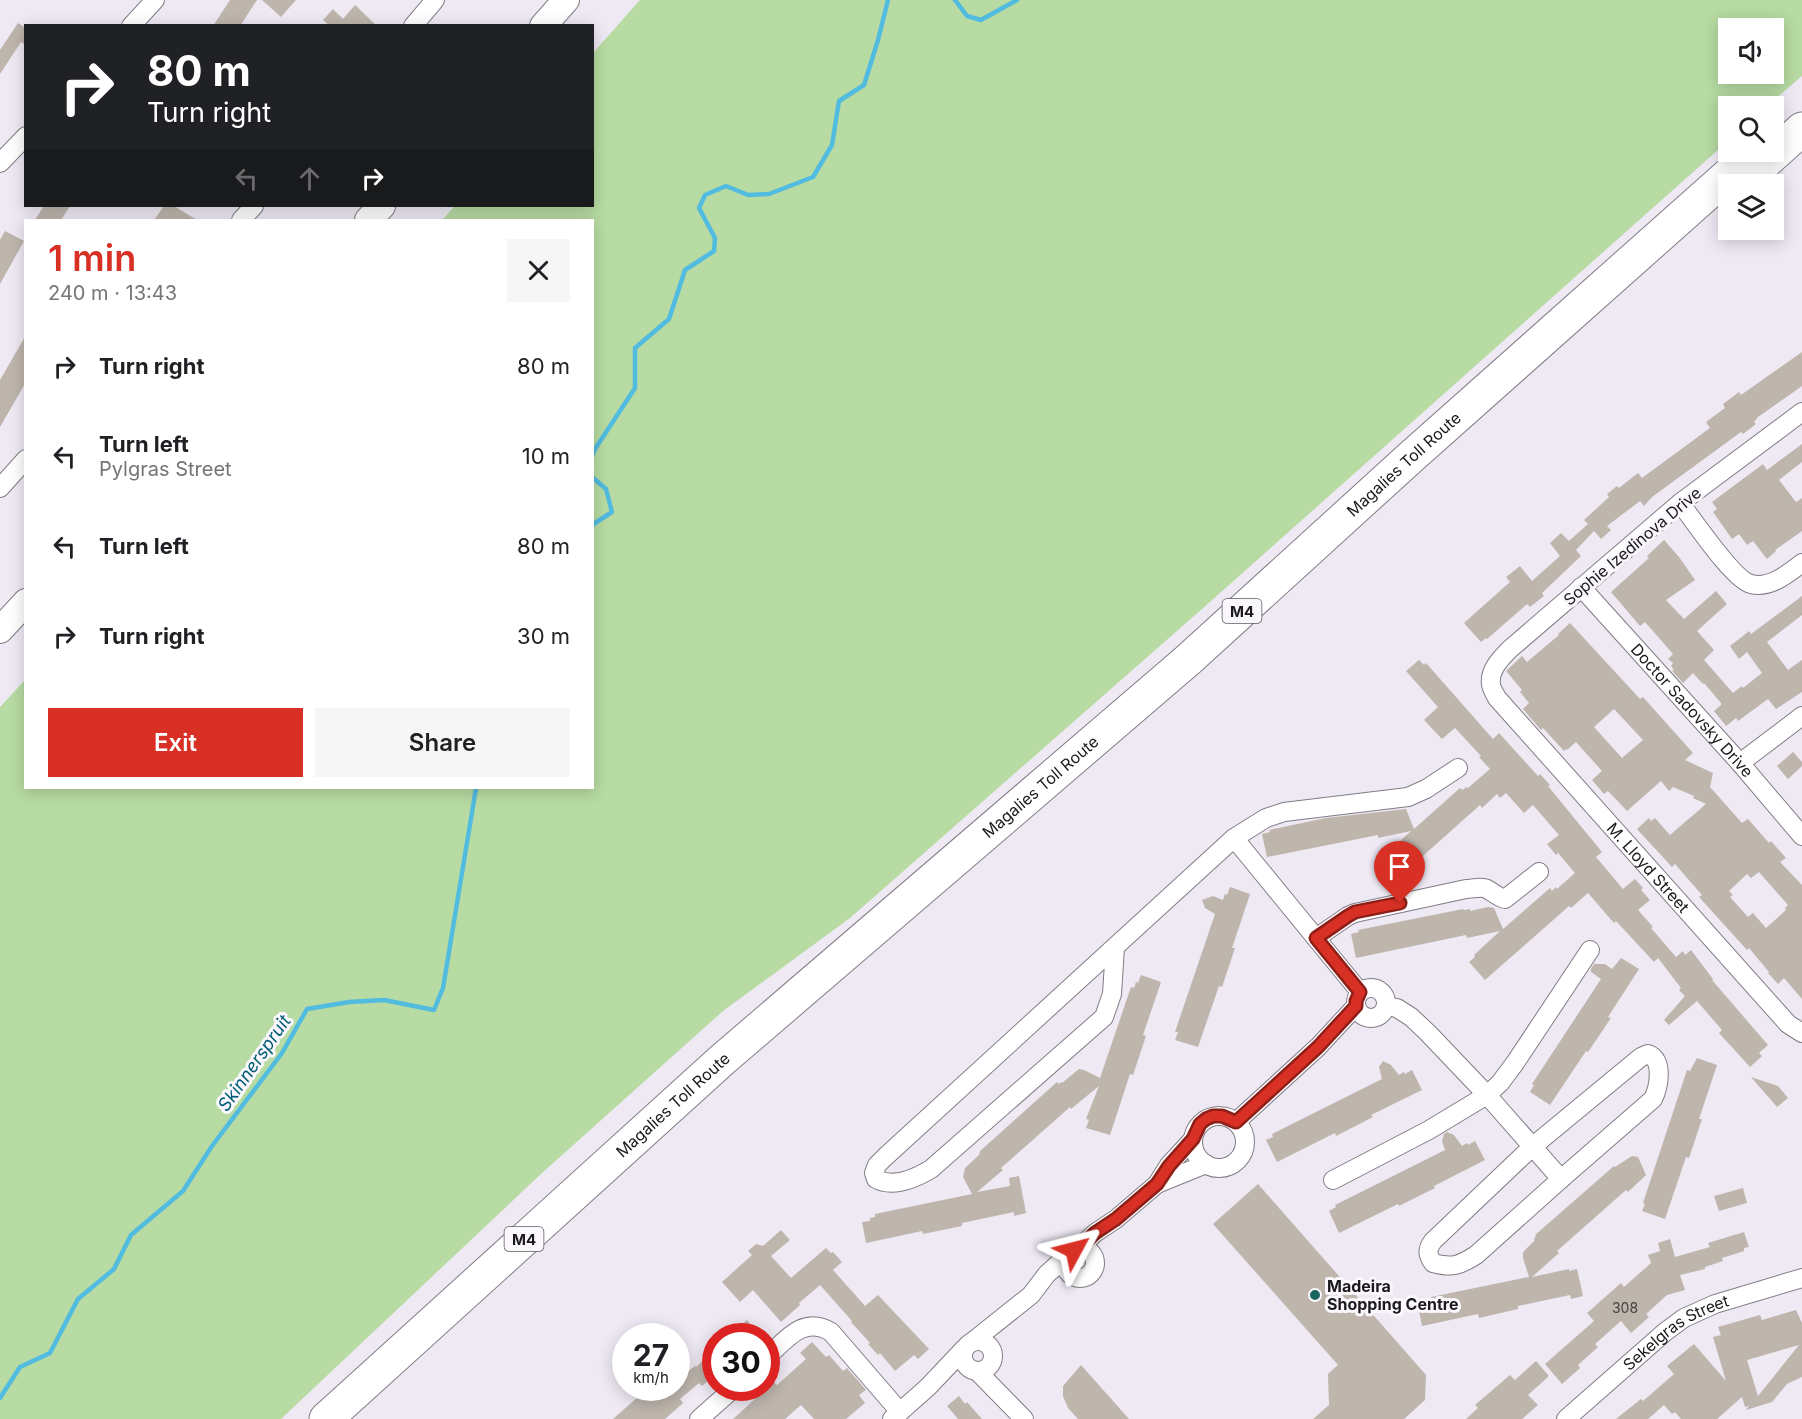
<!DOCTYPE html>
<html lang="en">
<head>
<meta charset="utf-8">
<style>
  body { margin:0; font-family:Inter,sans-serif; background:#f6f6f6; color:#202124; height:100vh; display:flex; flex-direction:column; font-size:22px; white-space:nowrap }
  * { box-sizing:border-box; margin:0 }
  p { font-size:20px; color:#757577 }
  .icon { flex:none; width:33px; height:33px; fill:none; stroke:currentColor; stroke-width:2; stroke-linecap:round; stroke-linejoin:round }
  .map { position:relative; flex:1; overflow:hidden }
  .sheet { position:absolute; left:24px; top:219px; width:570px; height:570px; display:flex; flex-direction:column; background:#fff; border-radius:0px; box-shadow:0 3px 15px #0003 }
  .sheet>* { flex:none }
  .guide { position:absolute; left:24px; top:24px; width:570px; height:183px; border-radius:0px; box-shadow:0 3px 15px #0003; background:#202124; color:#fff; overflow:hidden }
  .controls { position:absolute; left:1718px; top:18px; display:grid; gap:12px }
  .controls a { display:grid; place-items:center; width:66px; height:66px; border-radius:0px; background:#fff; box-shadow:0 3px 15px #0003; font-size:30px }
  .speed { position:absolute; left:612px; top:1323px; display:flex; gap:12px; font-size:30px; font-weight:700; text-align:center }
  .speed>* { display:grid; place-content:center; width:78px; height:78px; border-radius:50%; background:#fff; box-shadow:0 3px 15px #0003; line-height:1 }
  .speed small { font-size:15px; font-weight:400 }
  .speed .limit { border:9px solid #d22; background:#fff; color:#111 }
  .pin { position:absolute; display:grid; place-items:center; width:51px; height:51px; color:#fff; margin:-62px -26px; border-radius:50% 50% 50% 0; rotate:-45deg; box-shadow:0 0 6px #0007 }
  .pin .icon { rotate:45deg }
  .me { position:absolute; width:66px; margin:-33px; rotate:52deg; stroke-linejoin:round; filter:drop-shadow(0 0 4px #0008) }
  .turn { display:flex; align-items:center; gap:21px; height:126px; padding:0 24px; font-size:27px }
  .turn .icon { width:78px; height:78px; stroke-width:2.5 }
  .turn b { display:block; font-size:42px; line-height:51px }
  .lanes { display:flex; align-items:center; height:57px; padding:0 24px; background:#0003; justify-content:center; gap:30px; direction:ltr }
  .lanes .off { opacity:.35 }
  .round { display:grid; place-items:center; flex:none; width:63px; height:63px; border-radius:0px; background:#f6f6f6 }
  .overview { display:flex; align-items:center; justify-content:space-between; height:102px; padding:0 24px }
  h1 { font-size:36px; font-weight:600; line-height:45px; color:#d93025 }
  .button { display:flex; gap:12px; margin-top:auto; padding:12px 24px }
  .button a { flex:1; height:69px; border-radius:0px; background:#d93025; color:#fff; font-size:24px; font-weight:600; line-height:69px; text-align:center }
  .button a+a { background:#f6f6f6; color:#202124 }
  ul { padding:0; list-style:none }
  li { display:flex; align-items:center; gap:18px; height:90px; padding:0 24px }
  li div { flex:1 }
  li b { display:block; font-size:22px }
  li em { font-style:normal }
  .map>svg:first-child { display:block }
  .green { fill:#b7dba2; fill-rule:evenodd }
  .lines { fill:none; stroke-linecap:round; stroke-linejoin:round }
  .stream { stroke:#52bbe0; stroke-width:4.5 }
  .building { fill:#beb5ad; fill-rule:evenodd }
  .minor-casing { stroke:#817c86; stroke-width:20 }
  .secondary-casing { stroke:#817c86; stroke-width:28 }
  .motorway-casing { stroke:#817c86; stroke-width:35 }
  .minor { stroke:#fff; stroke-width:18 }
  .secondary { stroke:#fff; stroke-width:26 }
  .motorway { stroke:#fff; stroke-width:33 }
  .route-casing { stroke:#8d1f18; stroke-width:15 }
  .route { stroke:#d93025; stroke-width:10 }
  .poi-dot { fill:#196560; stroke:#faf7fd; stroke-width:2 }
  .labels { text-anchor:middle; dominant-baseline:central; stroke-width:6; stroke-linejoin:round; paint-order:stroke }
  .number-label { font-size:14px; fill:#444041 }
  .shield { fill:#faf7fd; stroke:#5e5c60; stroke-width:1.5 }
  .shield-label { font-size:15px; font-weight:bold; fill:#1b191d }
  .street-label { font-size:16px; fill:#1b191d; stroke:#faf7fd }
  .poi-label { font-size:16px; font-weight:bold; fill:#1b191d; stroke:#faf7fd; text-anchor:start }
  .water-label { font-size:18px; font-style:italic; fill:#005d76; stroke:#faf7fd }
</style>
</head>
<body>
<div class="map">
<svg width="1802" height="1419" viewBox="0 0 1802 1419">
  <rect width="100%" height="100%" fill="#eee9f3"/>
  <path class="green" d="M640 0H1802V76L1767 106H1728V141L1202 609 850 918 723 1011 542 1173 281 1419H0V707L25 680 26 788H592V220H442L455 206H592L593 53ZM1728 28H1773V74H1728Z"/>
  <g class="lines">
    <path class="stream" d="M955 0 967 16 981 20 1017 0
      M592 456 595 449 635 388V348L669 319 685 270 714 251 715 238 699 208 705 195 726 186 748 195 769 194 813 177 832 145 839 101 864 85 878 40 888 0
      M592 477 606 489 612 512 592 525
      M0 1398 20 1367 50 1353 78 1299 114 1269 131 1235 183 1191 212 1146 282 1053 307 1009 349 1002 384 1000 434 1010 443 988 476 788"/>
  </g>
  <path class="building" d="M230 0H257L240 26H213Z
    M262 0H296L281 17Z
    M355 5 377 26H330L323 20 333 9 343 19Z
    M18 23 26 28V45L21 42 0 74V50Z
    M44 206H70L61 220H35Z
    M164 206H174L197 220H154Z
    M5 231 24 241 0 284V240Z
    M26 335V382L0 427V380Z
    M1802 352V386L1758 417 1754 422 1756 424 1743 434 1741 432 1652 497 1644 506 1640 501 1607 526 1611 530 1601 539 1594 531 1576 550 1581 556 1542 593 1544 596 1530 607 1527 604 1487 639 1486 638 1481 642 1464 623 1510 582 1506 577 1520 566 1532 581 1560 556 1550 543 1561 533 1569 541 1588 524 1584 520 1609 497 1607 494 1617 486 1619 488 1638 473 1642 478 1710 428 1706 422 1725 408 1723 404 1739 392 1741 395Z
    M1802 444V462L1779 480 1796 502 1802 498V531L1775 550 1776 551 1767 559 1753 541 1747 545 1739 534 1732 539 1713 512 1717 509 1712 502 1763 464 1767 470Z
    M1664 540 1679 557 1695 580 1666 600 1684 619 1716 591 1727 604 1697 631 1714 650 1704 660 1733 693 1742 686 1743 688 1762 673 1747 652 1739 659 1730 646 1748 632 1749 631 1751 634 1802 596V615L1767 642 1788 670 1802 660V692L1776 709 1768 699 1738 721 1736 718 1726 726 1714 711 1721 705V703L1704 683 1703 684 1693 673 1683 683 1672 671 1674 670 1671 666 1673 663 1668 659 1673 654 1645 622 1640 626 1611 592 1649 558 1647 556Z
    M1570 623 1640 699 1643 697 1693 753 1685 760 1713 773 1710 787 1742 823 1748 819 1769 843 1771 841 1786 858 1780 862 1802 885V999L1784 978 1778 984 1768 973 1769 972 1749 948 1747 950 1699 897 1702 895 1675 864 1672 867 1637 829 1649 818 1651 821 1655 818 1670 835 1706 804 1693 798 1694 796 1673 787 1669 791 1661 781 1627 811 1608 791 1604 794 1592 780 1602 771 1576 742 1567 750 1566 749 1564 751 1543 728 1541 730 1523 709 1529 703 1520 692 1522 690 1506 671 1522 656 1527 662 1559 635 1558 634ZM1614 709 1643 740 1622 758 1594 727ZM1759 872 1788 905 1785 908 1786 910 1766 928 1753 913 1748 917 1730 897 1733 895 1729 891 1747 874 1751 878Z
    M1419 660 1424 665 1426 663 1493 739 1499 733 1538 776 1540 774 1550 785 1548 786 1602 852 1596 857 1623 889 1635 879 1643 888 1641 890 1650 900 1638 910 1653 927 1651 928 1676 957 1683 951 1685 955 1691 950 1713 979 1712 980 1768 1045 1759 1053 1762 1056 1750 1067 1719 1033 1722 1030 1697 1001 1669 1025 1664 1020 1685 996 1679 990 1681 988 1658 958 1654 962 1616 921 1614 923 1588 893 1571 908 1569 906 1485 980 1469 962 1475 957 1474 955 1500 931 1467 938 1466 935 1356 958 1351 934 1359 932 1358 930 1463 909 1464 910 1470 909V911L1488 907 1494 908 1503 929 1550 888 1552 891 1556 887 1557 889 1575 873 1558 853 1556 855 1547 844 1559 835 1533 805 1524 813 1506 793 1500 798 1497 794 1482 808 1480 805 1396 880 1380 861 1386 856 1385 855 1411 831 1378 838V835L1267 857 1262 834 1270 832 1269 830 1326 818 1406 809 1414 829 1460 788 1463 790 1466 787 1468 788 1490 769 1479 757 1481 756 1455 728 1442 739 1424 720 1438 707 1406 671Z
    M1793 752 1802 762V766L1788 779 1777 766Z
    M1230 887 1250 894 1232 948H1235L1222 987 1219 986 1198 1047 1175 1040 1178 1032H1175L1215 914 1205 908 1202 900 1213 896 1223 900 1225 894 1227 895Z
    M1621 958 1639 969 1608 1017 1611 1018 1588 1052 1586 1051 1550 1105 1530 1092 1534 1085 1532 1084 1601 979 1591 972V969L1594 964H1605L1612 969Z
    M1141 975 1161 982 1143 1035 1146 1036 1133 1075 1130 1074 1110 1135 1086 1128 1089 1120 1086 1119 1099 1086 1071 1109 1070 1107 1001 1168 1003 1170 977 1192 1010 1186 1009 1178 1019 1176 1026 1213 1014 1216V1212L962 1223V1226L923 1234 922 1231 866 1243 862 1222 870 1221V1218L875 1217V1214L972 1194 963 1177 965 1168 978 1156 980 1153 979 1152 1057 1082 1059 1084 1061 1082 1062 1083 1079 1069 1084 1070 1100 1078 1131 987 1134 988 1136 982 1138 983Z
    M1697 1058 1717 1065 1699 1119H1702L1689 1158 1686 1157 1665 1219 1642 1211 1645 1204 1643 1203 1687 1070 1690 1071Z
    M1383 1061 1391 1065 1399 1075 1404 1072 1405 1074 1412 1070 1422 1090 1371 1115 1373 1117 1336 1136 1335 1133 1277 1162 1266 1140 1273 1137 1272 1134 1382 1079 1379 1067Z
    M1751 1077 1778 1086 1788 1098 1777 1107Z
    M1447 1132 1454 1135 1462 1146 1467 1143 1468 1145 1475 1141 1485 1160 1434 1186 1435 1188 1399 1206 1398 1204 1339 1233 1329 1211 1336 1207 1335 1205 1445 1150 1442 1141 1444 1134Z
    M1632 1156 1638 1157 1646 1175 1628 1192 1626 1190 1557 1251 1559 1253 1532 1277 1569 1269V1271L1577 1269 1583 1296 1571 1299 1570 1295 1518 1306V1309L1479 1318 1478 1314 1422 1326 1418 1305 1426 1304V1301L1431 1300V1297L1529 1277 1523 1258V1252L1535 1240 1534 1239 1536 1236 1535 1235 1614 1166 1615 1167Z
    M1258 1184 1426 1375 1425 1400 1404 1419H1313L1329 1405 1328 1374 1338 1365 1213 1224Z
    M1743 1188 1747 1203 1719 1211 1714 1196Z
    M781 1230 790 1240 771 1256 791 1278 826 1248 831 1253 833 1252 842 1262 833 1270 865 1306 878 1295 929 1349 918 1359 914 1355 895 1371 880 1353 878 1355 868 1344 870 1343 851 1322 852 1321 820 1285 799 1303 800 1305 781 1322 753 1290 740 1302 722 1282 752 1255 748 1251 756 1244 763 1246Z
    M1744 1232 1749 1247 1744 1248V1251L1722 1258 1723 1261 1705 1267V1269L1680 1275 1685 1290 1667 1295 1646 1314 1649 1317 1631 1333 1621 1321 1595 1344 1598 1347 1578 1365 1580 1368 1562 1384 1545 1364 1594 1321 1587 1313 1621 1283 1624 1287 1651 1263 1648 1255 1660 1251 1658 1243 1670 1239 1675 1257 1710 1247 1708 1243Z
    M1796 1310 1802 1323V1377L1787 1384 1772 1402 1746 1410 1749 1406 1745 1407 1742 1397 1717 1419H1681L1675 1412 1672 1414 1664 1405 1648 1419H1616L1641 1399 1643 1401 1674 1374 1667 1366 1694 1344 1726 1381 1713 1337 1721 1335 1718 1327 1760 1315 1762 1320ZM1799 1345 1758 1396 1747 1360Z
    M747 1320 761 1336H728Z
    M812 1342 826 1357 829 1355 843 1371 847 1368 866 1390 859 1395 865 1403 846 1419H814L801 1405 785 1419H733L755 1399 751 1394 759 1388H766V1374L777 1385 806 1359 800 1353Z
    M716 1349V1374L702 1386 699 1383 680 1399 683 1403 665 1419H613L648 1388H676V1360L687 1372 695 1366 696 1367Z
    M1536 1361 1549 1376 1528 1395 1538 1405 1522 1419H1466L1478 1408 1475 1405 1510 1375 1515 1380Z
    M1081 1365 1129 1419H1078L1068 1408 1063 1396V1386Z
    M959 1396 965 1404 967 1402 982 1419H958L947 1406Z"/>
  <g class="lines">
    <defs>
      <g id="minor">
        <path d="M131 26 155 0"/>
        <path d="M413 26 435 0"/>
        <path d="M0 163 26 136"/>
        <path d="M241 220 254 206"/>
        <path id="s1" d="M1802 412 1680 503 1510 649C1501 658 1489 670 1491 684 1491 688 1495 694 1497 698L1788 1024 1802 1033"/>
        <path d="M0 488 26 459"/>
        <path d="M1680 503C1693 519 1733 580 1751 584 1769 589 1788 574 1802 563"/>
        <path id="s2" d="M1581 587 1740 763 1802 836"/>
        <path d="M1740 763 1802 716"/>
        <path d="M1234 838 1360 992"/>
        <path d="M1316 938 1348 916 1355 913 1466 889C1472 889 1481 886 1487 889 1494 893 1498 897 1505 899L1539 872"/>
        <path d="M1115 947 1112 994 1104 1017 931 1169C916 1178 893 1188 876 1179L874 1173 877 1165 885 1157 1234 838 1266 818 1284 812 1408 797 1426 789 1458 768"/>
        <circle cx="1371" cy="1003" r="15"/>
        <path d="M1386 1006 1397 1008 1411 1017 1428 1033 1487 1095 1561 1179"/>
        <path d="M1648 1054C1664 1059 1659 1087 1653 1099L1561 1179 1476 1255C1459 1266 1452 1268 1433 1263 1427 1254 1427 1249 1433 1241L1532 1147 1641 1057Z"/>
        <circle cx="1219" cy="1142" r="26"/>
        <path d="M1236 1122 1318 1047 1356 1006"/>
        <path d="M1333 1180 1429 1130 1487 1095 1500 1083 1515 1063 1590 950"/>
        <path d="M1157 1184 1206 1164"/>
        <circle cx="1080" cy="1263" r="15"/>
        <path d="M1079 1248 1095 1233 1116 1219 1157 1184 1169 1165 1193 1139"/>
        <circle cx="978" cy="1356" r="15"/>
        <path d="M972 1342 1031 1295 1047 1274 1067 1256"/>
        <path d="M766 1358C786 1340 803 1315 831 1332L900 1412"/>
        <path d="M977 1371 1024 1419"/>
        <path d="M699 1419 734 1388"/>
        <path d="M892 1419 928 1387 964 1349"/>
        <path id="s3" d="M1566 1419 1665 1332 1684 1318 1715 1304 1802 1278"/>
      </g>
      <path id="secondary" d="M543 26 566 0
        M368 220 382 206
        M0 630 26 602"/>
      <g id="motorway">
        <path d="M1743 182 1802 129"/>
        <path id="s4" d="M326 1419 722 1060 1188 660 1411 457 1754 152"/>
      </g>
    </defs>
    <use href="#minor" class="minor-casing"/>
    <use href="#secondary" class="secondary-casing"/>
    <use href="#motorway" class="motorway-casing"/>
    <use href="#minor" class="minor"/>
    <use href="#secondary" class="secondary"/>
    <use href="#motorway" class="motorway"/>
  </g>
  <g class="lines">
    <defs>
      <path id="route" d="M1074 1250 1079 1248 1095 1233 1116 1219 1157 1184 1169 1166 1193 1139 1200 1124 1206 1119 1213 1116H1222L1236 1122 1318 1047 1356 1006V1001L1360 992 1316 938 1348 916 1355 912 1400 903"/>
    </defs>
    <use href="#route" class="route-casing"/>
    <use href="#route" class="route"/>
  </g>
  <circle class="poi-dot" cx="1315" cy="1295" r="6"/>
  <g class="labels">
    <g class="number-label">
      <text x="1625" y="1307">308</text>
    </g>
    <g class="shield">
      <rect x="1222.5" y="599" width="39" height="24" rx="4.5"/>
      <rect x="504.5" y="1227" width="39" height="24" rx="4.5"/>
    </g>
    <g class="shield-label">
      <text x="1242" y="611">M4</text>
      <text x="524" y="1239">M4</text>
    </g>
    <g class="street-label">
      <text stroke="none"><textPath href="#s4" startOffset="1440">Magalies Toll Route</textPath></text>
      <text transform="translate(1632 546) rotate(-40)">Sophie Izedinova Drive</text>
      <text stroke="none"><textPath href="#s2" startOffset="166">Doctor Sadovsky Drive</textPath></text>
      <text stroke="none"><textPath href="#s4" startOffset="954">Magalies Toll Route</textPath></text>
      <text stroke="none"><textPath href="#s1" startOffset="660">M. Lloyd Street</textPath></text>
      <text stroke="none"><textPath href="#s4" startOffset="468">Magalies Toll Route</textPath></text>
      <text stroke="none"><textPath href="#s3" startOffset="141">Sekelgras Street</textPath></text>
    </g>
    <g class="poi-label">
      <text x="1327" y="1286">Madeira<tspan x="1327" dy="18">Shopping Centre</tspan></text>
    </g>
    <g class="water-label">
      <text transform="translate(254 1063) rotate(-55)">Skinnerspruit</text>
    </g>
  </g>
</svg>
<div class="controls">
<a><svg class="icon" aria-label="sound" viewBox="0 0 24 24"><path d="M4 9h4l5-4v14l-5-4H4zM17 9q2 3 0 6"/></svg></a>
<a><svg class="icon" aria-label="search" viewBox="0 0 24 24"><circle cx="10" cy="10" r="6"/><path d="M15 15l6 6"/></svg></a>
<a><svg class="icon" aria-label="layers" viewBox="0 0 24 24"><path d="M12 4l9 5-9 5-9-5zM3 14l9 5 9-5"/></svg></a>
</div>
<div class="speed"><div>27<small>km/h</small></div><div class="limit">30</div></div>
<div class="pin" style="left:1400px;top:903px;background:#d93025"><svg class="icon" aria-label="arrive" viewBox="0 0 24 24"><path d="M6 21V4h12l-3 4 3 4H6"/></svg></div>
<svg class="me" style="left:1074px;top:1250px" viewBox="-20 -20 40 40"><path d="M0-17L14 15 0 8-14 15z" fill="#d93025" stroke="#fff" stroke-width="4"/></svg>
<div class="guide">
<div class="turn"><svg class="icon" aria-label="right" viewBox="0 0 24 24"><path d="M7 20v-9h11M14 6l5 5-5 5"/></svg><div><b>80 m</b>Turn right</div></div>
<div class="lanes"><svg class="icon off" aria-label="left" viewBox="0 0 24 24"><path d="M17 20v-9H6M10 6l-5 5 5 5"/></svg><svg class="icon off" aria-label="ahead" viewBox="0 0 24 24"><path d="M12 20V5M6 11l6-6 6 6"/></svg><svg class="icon" aria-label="right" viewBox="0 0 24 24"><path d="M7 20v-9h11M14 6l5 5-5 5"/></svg></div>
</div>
<section class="sheet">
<div class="overview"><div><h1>1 min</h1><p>240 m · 13:43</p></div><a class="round"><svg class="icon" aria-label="close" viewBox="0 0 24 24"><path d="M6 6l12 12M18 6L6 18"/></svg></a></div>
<ul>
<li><svg class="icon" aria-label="right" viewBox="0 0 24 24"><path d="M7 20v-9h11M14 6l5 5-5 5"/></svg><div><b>Turn right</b></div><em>80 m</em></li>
<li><svg class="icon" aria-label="left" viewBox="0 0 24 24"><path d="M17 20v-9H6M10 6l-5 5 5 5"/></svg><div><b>Turn left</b><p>Pylgras Street</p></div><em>10 m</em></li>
<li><svg class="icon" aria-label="left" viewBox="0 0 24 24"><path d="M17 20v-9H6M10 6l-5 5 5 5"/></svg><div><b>Turn left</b></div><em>80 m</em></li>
<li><svg class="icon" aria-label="right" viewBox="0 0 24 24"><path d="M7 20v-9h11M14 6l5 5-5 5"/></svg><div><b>Turn right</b></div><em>30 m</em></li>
</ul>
<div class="button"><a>Exit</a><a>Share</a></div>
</section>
</div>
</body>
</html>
